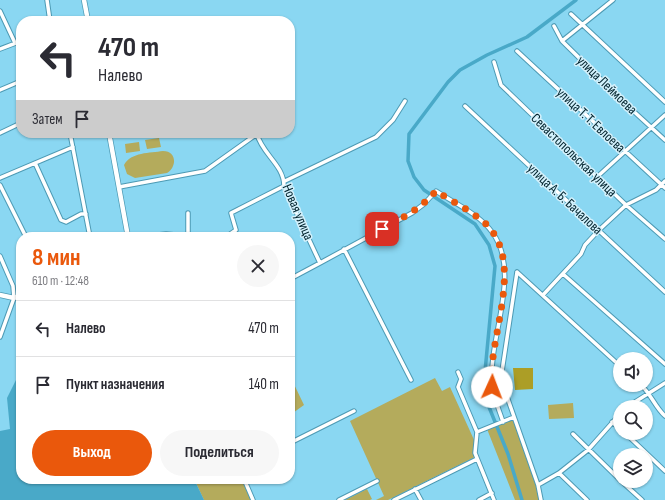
<!DOCTYPE html>
<html lang="ru">
<head>
<meta charset="utf-8">
<style>
  body { margin:0; font-family:"Sofia Sans Condensed",sans-serif; background:#f7f7f7; color:#2b2b33; height:100vh; display:flex; flex-direction:column; font-size:15px; white-space:nowrap }
  * { box-sizing:border-box; margin:0 }
  p { font-size:13px; color:#7c7c81 }
  .icon { flex:none; width:22px; height:22px; fill:none; stroke:currentColor; stroke-width:2; stroke-linecap:round; stroke-linejoin:round }
  .map { position:relative; flex:1; overflow:hidden }
  .drawer { position:absolute; left:16px; top:232px; width:279px; height:252px; display:flex; flex-direction:column; background:#fff; border-radius:16px; box-shadow:0 1px 3px #0004 }
  .drawer>* { flex:none }
  .hud { position:absolute; left:16px; top:16px; width:279px; height:122px; border-radius:16px; box-shadow:0 1px 3px #0004; background:#fff; color:#2b2b33; overflow:hidden }
  .buttons { position:absolute; left:613px; top:352px; display:grid; gap:8px }
  .buttons a { display:grid; place-items:center; width:40px; height:40px; border-radius:50%; background:#fff; box-shadow:0 1px 3px #0004; font-size:20px }
  .pin { position:absolute; display:grid; place-items:center; width:34px; height:34px; color:#fff; margin:-17px; border-radius:8px; box-shadow:0 2px 6px #0006 }
  .me { position:absolute; width:44px; margin:-22px; rotate:2deg; stroke-linejoin:round; filter:drop-shadow(0 0 3px #0008) }
  .turn { display:flex; align-items:center; gap:14px; height:84px; padding:0 16px; font-size:18px }
  .turn .icon { width:52px; height:52px; stroke-width:2.5 }
  .turn b { display:block; font-size:28px; line-height:34px }
  .then { display:flex; align-items:center; height:38px; padding:0 16px; background:#0003; gap:8px; font-size:15px }
  .round { display:grid; place-items:center; flex:none; width:42px; height:42px; border-radius:21px; background:#f7f7f7 }
  .summary { display:flex; align-items:center; justify-content:space-between; height:68px; padding:0 16px }
  h1 { font-size:24px; font-weight:700; line-height:30px; color:#ea580c }
  .action { display:flex; gap:8px; margin-top:auto; padding:8px 16px }
  .action a { flex:1; height:46px; border-radius:24px; background:#ea580c; color:#fff; font-size:16px; font-weight:700; line-height:46px; text-align:center }
  .action a+a { background:#f7f7f7; color:#2b2b33 }
  ul { padding:0; list-style:none }
  li { display:flex; align-items:center; gap:12px; height:56px; padding:0 16px; border-top:1px solid #e1e1e2 }
  li div { flex:1 }
  li b { display:block; font-size:15px }
  li em { font-style:normal }
  .map>svg:first-child { display:block }
  .green { fill:#b4ab5c }
  .forest { fill:#ac9e26 }
  .water { fill:#49a9c8 }
  .lines { fill:none; stroke-linecap:round; stroke-linejoin:round }
  .canal { stroke:#49a9c8; stroke-width:3.5 }
  .minor-casing { stroke:#4d9ab4; stroke-width:5.5 }
  .tertiary-casing { stroke:#4d9ab4; stroke-width:6 }
  .minor { stroke:#fff; stroke-width:3.5 }
  .tertiary { stroke:#fff; stroke-width:4.5 }
  .route { stroke:#ea580c; stroke-width:7; stroke-dasharray:0 12.6 }
  .labels { text-anchor:middle; dominant-baseline:central; stroke-width:3; stroke-linejoin:round; paint-order:stroke }
  .street-label { font-size:14px; fill:#01222c; stroke:#d3f1fc }
</style>
</head>
<body>
<div class="map">
<svg width="665" height="500" viewBox="0 0 665 500">
  <rect width="100%" height="100%" fill="#8ad7f2"/>
  <path class="green" d="M159 138 161 147 147 149 145 140Z
    M139 142 140 151 126 153 125 144Z
    M163 151C177 151 177 167 167 173L135 178 127 174 124 165C131 152 150 153 163 151Z
    M290 376 304 405 290 415Z
    M435 378 442 391 450 387 475 442V457L388 500H376L384 496 350 421Z
    M573 403 574 418 549 419 548 405Z
    M514 417 538 485 541 500H515L487 429Z
    M194 479H244L253 500H204Z
    M367 489 372 499 370 500H345Z"/>
  <path class="forest" d="M513 368H533V389L515 390Z"/>
  <path class="water" d="M21 370V479H194L204 500H0V431L10 429 7 398Z"/>
  <g class="lines">
    <path class="canal" d="M522 500 508 454 489 407 484 382 495 266 489 245 475 224 424 190 414 177 408 161 409 134 448 82 460 70 487 55 527 37 576 0"/>
    <defs>
      <path id="minor" d="M47 0 50 21
        M0 11 15 43
        M571 14 665 102
        M554 26 562 41 630 108 665 140
        M562 41 613 0
        M0 49 21 41
        M517 51 665 188
        M494 62 501 85 626 205 665 239
        M0 90 21 81
        M465 106 665 292
        M0 133 21 123
        M70 133 90 237
        M35 163 61 220 66 222 81 214H86
        M597 177 665 115
        M0 178 73 147
        M285 181 376 137 393 120 405 101
        M0 185 26 237
        M119 187 205 171 257 134C262 154 284 165 284 186L320 263 290 279
        M188 236V213
        M141 237 166 234 196 237
        M226 237 236 230 231 213 284 186
        M344 249 411 380
        M0 256 13 286 14 298 0 337
        M320 263 412 213 424 204 436 191C454 203 479 214 492 232 522 272 489 336 492 381 492 395 499 409 503 422
        M517 272 502 371 505 391 538 485 541 500
        M517 272 620 366
        M563 274 665 364
        M543 295 581 254 585 245 598 231 626 205 656 190 665 181
        M458 372 461 379 458 387 477 432 475 453 494 500
        M641 385C651 394 655 407 665 416
        M627 407 665 383
        M612 422 620 429
        M477 432 514 417
        M625 433 665 471
        M573 434 620 480
        M290 443 354 411
        M559 473 587 500
        M244 479 253 500
        M621 481 642 500
        M538 485 559 473 588 450 620 414
        M415 489 421 500
        M339 500 377 481
        M394 500 477 459
        M479 500 492 493"/>
      <path id="tertiary" d="M84 0 88 21
        M109 133 128 237
        M0 295 14 298 21 295"/>
    </defs>
    <use href="#minor" class="minor-casing"/>
    <use href="#tertiary" class="tertiary-casing"/>
    <use href="#minor" class="minor"/>
    <use href="#tertiary" class="tertiary"/>
  </g>
  <g class="lines">
    <path class="route" d="M382 229C403 218 421 208 436 191 452 201 471 211 485 223 527 263 487 337 492 387"/>
  </g>
  <g class="labels">
    <g class="street-label">
      <text transform="translate(607 85) rotate(44)">улица Леймоева</text>
      <text transform="translate(591 120) rotate(43)">улица Т. Т. Евлоева</text>
      <text transform="translate(574 155) rotate(44)">Севастопольская улица</text>
      <text transform="translate(565 199) rotate(43)">улица А. Б. Бачалова</text>
      <text transform="translate(298 212) rotate(67)">Новая улица</text>
    </g>
  </g>
</svg>
<div class="buttons">
<a><svg class="icon" aria-label="sound" viewBox="0 0 24 24"><path d="M4 9h4l5-4v14l-5-4H4zM17 9q2 3 0 6"/></svg></a>
<a><svg class="icon" aria-label="search" viewBox="0 0 24 24"><circle cx="10" cy="10" r="6"/><path d="M15 15l6 6"/></svg></a>
<a><svg class="icon" aria-label="layers" viewBox="0 0 24 24"><path d="M12 4l9 5-9 5-9-5zM3 14l9 5 9-5"/></svg></a>
</div>
<div class="pin" style="left:382px;top:229px;background:#d93025"><svg class="icon" aria-label="arrive" viewBox="0 0 24 24"><path d="M6 21V4h12l-3 4 3 4H6"/></svg></div>
<svg class="me" style="left:492px;top:387px" viewBox="-20 -20 40 40"><circle r="19" fill="#fff"/><path d="M0-13L10 11 0 6-10 11z" fill="#ea580c"/></svg>
<div class="hud">
<div class="turn"><svg class="icon" aria-label="left" viewBox="0 0 24 24"><path d="M17 20v-9H6M10 6l-5 5 5 5"/></svg><div><b>470 m</b>Налево</div></div>
<div class="then">Затем<svg class="icon" aria-label="arrive" viewBox="0 0 24 24"><path d="M6 21V4h12l-3 4 3 4H6"/></svg></div>
</div>
<section class="drawer">
<div class="summary"><div><h1>8 мин</h1><p>610 m · 12:48</p></div><a class="round"><svg class="icon" aria-label="close" viewBox="0 0 24 24"><path d="M6 6l12 12M18 6L6 18"/></svg></a></div>
<ul>
<li><svg class="icon" aria-label="left" viewBox="0 0 24 24"><path d="M17 20v-9H6M10 6l-5 5 5 5"/></svg><div><b>Налево</b></div><em>470 m</em></li>
<li><svg class="icon" aria-label="arrive" viewBox="0 0 24 24"><path d="M6 21V4h12l-3 4 3 4H6"/></svg><div><b>Пункт назначения</b></div><em>140 m</em></li>
</ul>
<div class="action"><a>Выход</a><a>Поделиться</a></div>
</section>
</div>
</body>
</html>
